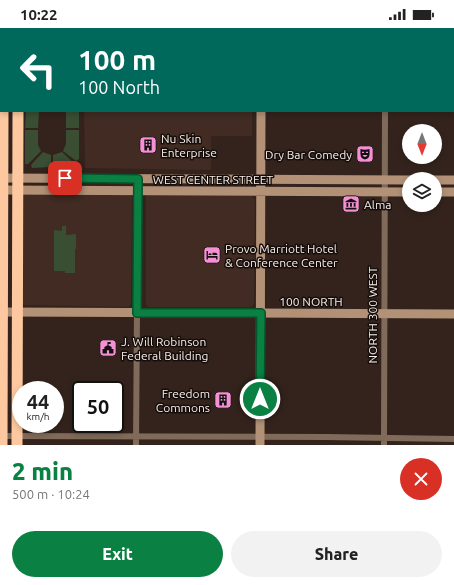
<!DOCTYPE html>
<html lang="en">
<head>
<meta charset="utf-8">
<style>
  body { margin:0; font-family:Ubuntu,sans-serif; background:#f2f2f2; color:#222; height:100vh; display:flex; flex-direction:column; font-size:15px; white-space:nowrap }
  * { box-sizing:border-box; margin:0 }
  p { font-size:13px; color:#767676 }
  .icon { flex:none; width:22px; height:22px; fill:none; stroke:currentColor; stroke-width:2; stroke-linecap:round; stroke-linejoin:round }
  .map { position:relative; height:417px; overflow:hidden }
  .details { display:flex; flex-direction:column; background:#fff; flex:1 }
  .details>* { flex:none }
  .top-card { position:absolute; left:0px; top:0px; width:454px; height:84px; box-shadow:0 2px 6px #0003; background:#00695c; color:#fff; overflow:hidden }
  .needle { width:26px; rotate:180deg }
  .tools { position:absolute; left:402px; top:96px; display:grid; gap:8px }
  .tools a { display:grid; place-items:center; width:40px; height:40px; border-radius:50%; background:#fff; box-shadow:0 2px 6px #0003; font-size:20px }
  .speed { position:absolute; left:12px; top:353px; display:flex; gap:8px; font-size:20px; font-weight:700; text-align:center }
  .speed>* { display:grid; place-content:center; width:52px; height:52px; border-radius:50%; background:#fff; box-shadow:0 2px 6px #0003; line-height:1 }
  .speed small { font-size:10px; font-weight:400 }
  .speed .limit { border:2px solid #111; border-radius:6px; background:#fff; color:#111 }
  .pin { position:absolute; display:grid; place-items:center; width:34px; height:34px; color:#fff; margin:-17px; border-radius:8px; box-shadow:0 2px 6px #0006 }
  .me { position:absolute; width:44px; margin:-22px; rotate:0deg; stroke-linejoin:round; filter:drop-shadow(0 0 3px #0008) }
  .turn { display:flex; align-items:center; gap:14px; height:84px; padding:0 12px; font-size:18px }
  .turn .icon { width:52px; height:52px; stroke-width:2.5 }
  .turn b { display:block; font-size:28px; line-height:34px }
  .round { display:grid; place-items:center; flex:none; width:42px; height:42px; border-radius:21px; background:#f2f2f2 }
  .head { display:flex; align-items:center; justify-content:space-between; height:68px; padding:0 12px }
  h1 { font-size:24px; font-weight:800; line-height:30px; color:#0b8043 }
  .cta { display:flex; gap:8px; margin-top:auto; padding:8px 12px }
  .cta a { flex:1; height:46px; border-radius:24px; background:#0b8043; color:#fff; font-size:16px; font-weight:800; line-height:46px; text-align:center }
  .cta a+a { background:#f2f2f2; color:#222 }
  .status { display:flex; justify-content:space-between; align-items:center; height:28px; padding:0 20px; background:#fff; direction:ltr }
  .status svg { height:11px; fill:currentColor }
  .map>svg:first-child { display:block }
  .built { fill:#412b22 }
  .green { fill:#394e33 }
  .lines { fill:none; stroke-linecap:round; stroke-linejoin:round }
  .street { stroke:#806b5a; stroke-width:6 }
  .secondary { stroke:#b29176; stroke-width:9 }
  .highway { stroke:#fdc89f; stroke-width:11 }
  .route-casing { stroke:#07532c; stroke-width:10 }
  .route { stroke:#0b8043; stroke-width:7 }
  .labels { text-anchor:middle; dominant-baseline:central; stroke-width:3; stroke-linejoin:round; paint-order:stroke }
  .poi-label { font-size:12px; fill:#f9eeea; stroke:#150e0b; text-anchor:start }
  .street-label { font-size:12px; fill:#f9eeea; stroke:#150e0b }
</style>
</head>
<body>
<div class="status"><b>10:22</b><svg viewBox="0 0 49 12"><path d="M0 12V9h3v3zM5 12V6h3v6zM10 12V3h3v9zM15 12V0h3v12zM26 1h20v11H26zM47 4h2v5h-2z"/></svg></div>
<div class="map">
<svg width="454" height="417" viewBox="0 0 454 417">
  <rect width="100%" height="100%" fill="#33231c"/>
  <path class="built" d="M84 83H252V108H211V142L85 140Z
    M20 163 128 165 132 169 131 276 129 279 24 277 21 274Z
    M150 165 251 168 255 171 254 276 251 279H148L146 276V168Z"/>
  <path class="green" d="M26 83H39L38 100H25Z
    M66 83H79V100H66Z
    M25 102H38V117L41 123 28 136H25Z
    M66 102H79V131L76 133 63 123 66 116Z
    M43 124 51 127V139L32 140 31 137Z
    M62 124 77 138V139H53V127Z
    M62 198H66V207L76 206V221H75V245H65V243H54V202L62 203Z"/>
  <g class="lines">
    <path class="street" d="M134 1V0
      M144 1V0
      M385 1V0
      M0 26H1
      M0 408 326 409 454 411
      M136 417 138 151
      M384 417 385 83"/>
    <path class="secondary" d="M261 1V0
      M453 27H454
      M0 150 409 152
      M435 152H454
      M0 162 409 164
      M435 164H454
      M2 284 454 286
      M260 417 261 83"/>
    <path class="highway" d="M3 0V1
      M18 1V0
      M2 417 3 83
      M17 417 18 83"/>
  </g>
  <g class="lines">
    <defs>
      <path id="route" d="M65 150 138 151 137 285H261L260 371"/>
    </defs>
    <use href="#route" class="route-casing"/>
    <use href="#route" class="route"/>
  </g>
  <defs>
    <symbol id="building-square" viewBox="-11 -11 22 22"><rect x="-9" y="-9" width="18" height="18" rx="4" fill="#f591d3" stroke="#150e0b"/><path d="M-4-6H4V6H1V3H-1V6H-4ZM-2.5-4.3h1.7v1.8h-1.7ZM.8-4.3h1.7v1.8H.8ZM-2.5-1h1.7V.8h-1.7ZM.8-1h1.7V.8H.8Z" fill="#111"/></symbol>
    <symbol id="theatre-square" viewBox="-11 -11 22 22"><rect x="-9" y="-9" width="18" height="18" rx="4" fill="#f591d3" stroke="#150e0b"/><path d="M-5-5.5Q0-4 5-5.5V0Q5 5 0 6Q-5 5-5 0ZM-3.3-2.5H-1v1.5H-3.3ZM1-2.5H3.3v1.5H1ZM-2.8 1Q0 5.5 2.8 1Z" fill="#111"/></symbol>
    <symbol id="museum-square" viewBox="-11 -11 22 22"><rect x="-9" y="-9" width="18" height="18" rx="4" fill="#f591d3" stroke="#150e0b"/><path d="M0-6L6-3V-2H-6V-3ZM-5-1h2V3h-2ZM-1-1h2V3h-2ZM3-1h2V3H3ZM-6 4H6V6H-6Z" fill="#111"/></symbol>
    <symbol id="hotel-square" viewBox="-11 -11 22 22"><rect x="-9" y="-9" width="18" height="18" rx="4" fill="#f591d3" stroke="#150e0b"/><path d="M-6-4.5h1.5V1H6V5H4.5V3h-9V5H-6ZM-4 0a1.8 1.8 0 1 1 3.6 0ZM.5 0V-2.5h3Q6-2.5 6 0Z" fill="#111"/></symbol>
    <symbol id="civic-square" viewBox="-11 -11 22 22"><rect x="-9" y="-9" width="18" height="18" rx="4" fill="#f591d3" stroke="#150e0b"/><path d="M-.6-6.5H3V-4.5H.6V-3L4-1V1h2V6H-6V1h2V-1L-.6-3ZM-1.2 2.5V6h2.4V2.5Z" fill="#111"/></symbol>
  </defs>
  <g fill-rule="evenodd">
    <use href="#building-square" x="138" y="107" width="20" height="20"/>
    <use href="#theatre-square" x="355" y="116" width="20" height="20"/>
    <use href="#museum-square" x="341" y="166" width="20" height="20"/>
    <use href="#hotel-square" x="202" y="217" width="20" height="20"/>
    <use href="#civic-square" x="98" y="310" width="20" height="20"/>
    <use href="#building-square" x="213" y="362" width="20" height="20"/>
  </g>
  <g class="labels">
    <g class="poi-label">
      <text x="161" y="110">Nu Skin<tspan x="161" dy="14">Enterprise</tspan></text>
      <text x="352" y="126" text-anchor="end">Dry Bar Comedy</text>
      <text x="364" y="176">Alma</text>
      <text x="225" y="220">Provo Marriott Hotel<tspan x="225" dy="14">&amp; Conference Center</tspan></text>
      <text x="121" y="313">J. Will Robinson<tspan x="121" dy="14">Federal Building</tspan></text>
      <text x="210" y="365" text-anchor="end">Freedom<tspan x="210" dy="14">Commons</tspan></text>
    </g>
    <g class="street-label">
      <text x="213" y="151">WEST CENTER STREET</text>
      <text x="311" y="273">100 NORTH</text>
      <text transform="translate(372 287) rotate(-90)">NORTH 300 WEST</text>
    </g>
  </g>
</svg>
<div class="tools">
<a><svg class="needle" viewBox="-14 -14 28 28"><path d="M0-13l5 13h-10z" fill="#e53935"/><path d="M0 13l5-13h-10z" fill="#767676"/></svg></a>
<a><svg class="icon" aria-label="layers" viewBox="0 0 24 24"><path d="M12 4l9 5-9 5-9-5zM3 14l9 5 9-5"/></svg></a>
</div>
<div class="speed"><div>44<small>km/h</small></div><div class="limit">50</div></div>
<div class="pin" style="left:65px;top:150px;background:#d93025"><svg class="icon" aria-label="arrive" viewBox="0 0 24 24"><path d="M6 21V4h12l-3 4 3 4H6"/></svg></div>
<svg class="me" style="left:260px;top:371px" viewBox="-20 -20 40 40"><circle r="17" fill="#0b8043" stroke="#fff" stroke-width="3"/><path d="M0-11L8 9 0 5-8 9z" fill="#fff"/></svg>
<div class="top-card">
<div class="turn"><svg class="icon" aria-label="left" viewBox="0 0 24 24"><path d="M17 20v-9H6M10 6l-5 5 5 5"/></svg><div><b>100 m</b>100 North</div></div>
</div>
</div>
<section class="details">
<div class="head"><div><h1>2 min</h1><p>500 m · 10:24</p></div><a class="round" style="background:#d93025;color:#fff"><svg class="icon" aria-label="close" viewBox="0 0 24 24"><path d="M6 6l12 12M18 6L6 18"/></svg></a></div>
<div class="cta"><a>Exit</a><a>Share</a></div>
</section>
</body>
</html>
